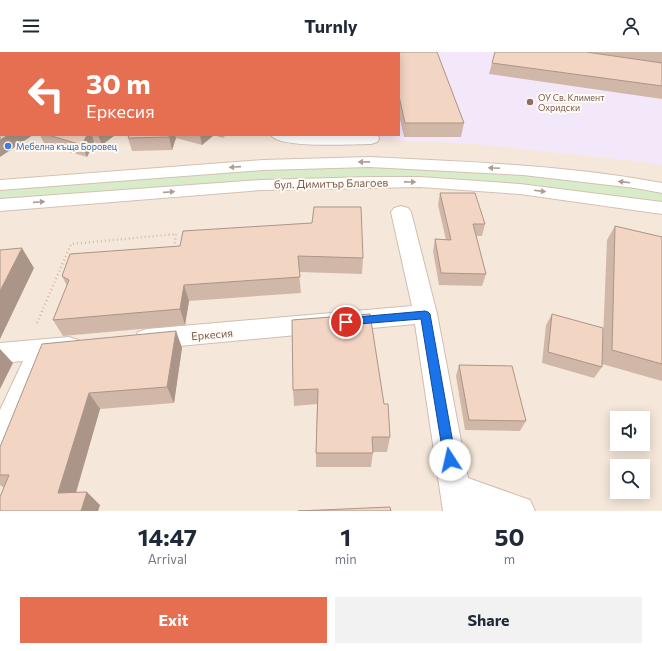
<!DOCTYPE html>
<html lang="en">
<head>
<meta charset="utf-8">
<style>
  body { margin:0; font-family:Commissioner,sans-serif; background:#f2f2f3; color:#1f2937; height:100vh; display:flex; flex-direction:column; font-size:15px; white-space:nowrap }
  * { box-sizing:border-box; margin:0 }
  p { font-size:13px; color:#747a83 }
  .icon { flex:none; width:22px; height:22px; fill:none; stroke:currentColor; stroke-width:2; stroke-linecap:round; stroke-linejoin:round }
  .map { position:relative; height:459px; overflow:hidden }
  .details { display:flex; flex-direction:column; background:#fff; flex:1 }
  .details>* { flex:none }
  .top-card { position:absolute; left:0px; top:0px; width:400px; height:84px; box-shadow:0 2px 10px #0003; background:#e76f51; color:#fff; overflow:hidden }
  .tools { position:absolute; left:610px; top:359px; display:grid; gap:8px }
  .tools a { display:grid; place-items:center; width:40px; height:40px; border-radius:0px; background:#fff; box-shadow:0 2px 10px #0003; font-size:20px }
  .pin { position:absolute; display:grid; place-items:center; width:34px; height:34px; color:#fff; margin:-17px; border:2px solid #fff; border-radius:50%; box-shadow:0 1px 4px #0007 }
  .me { position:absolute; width:44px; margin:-22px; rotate:350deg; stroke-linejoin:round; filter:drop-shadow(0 0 3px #0008) }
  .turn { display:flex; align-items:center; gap:14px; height:84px; padding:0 20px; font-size:18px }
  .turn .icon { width:52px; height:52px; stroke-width:2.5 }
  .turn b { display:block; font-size:28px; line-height:34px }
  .eta { display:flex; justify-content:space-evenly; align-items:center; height:68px; text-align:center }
  .eta b { font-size:24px; font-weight:700; line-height:28px }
  .primary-button { display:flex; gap:8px; margin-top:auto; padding:8px 20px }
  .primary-button a { flex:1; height:46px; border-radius:0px; background:#e76f51; color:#fff; font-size:16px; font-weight:700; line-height:46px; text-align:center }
  .primary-button a+a { background:#f2f2f3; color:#1f2937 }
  header { display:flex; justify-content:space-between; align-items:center; height:52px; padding:0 20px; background:#fff; font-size:18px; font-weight:700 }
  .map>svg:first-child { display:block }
  .residential { fill:#f5e8da; fill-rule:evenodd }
  .education { fill:#f3e8fa }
  .green { fill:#d8ecc9 }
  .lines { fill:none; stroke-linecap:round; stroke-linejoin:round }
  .minor-casing { stroke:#d1beb0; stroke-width:2 }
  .secondary-casing { stroke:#d6c0b0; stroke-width:2 }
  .path { stroke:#d9b8a5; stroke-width:2.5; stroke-dasharray:1 3; stroke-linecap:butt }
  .minor { fill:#fff; fill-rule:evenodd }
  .secondary { fill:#fff; fill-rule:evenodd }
  .wall { fill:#d1b7a8 }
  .shaded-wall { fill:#aa9588 }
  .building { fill:#f3d5c3; stroke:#aa9588 }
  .oneway { fill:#af9d94 }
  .route { fill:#1a73e8; stroke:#114b97 }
  .education-dot { fill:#8d6e63; stroke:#fffaf3; stroke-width:1.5 }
  .shop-dot { fill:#3f7fe0; stroke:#fffaf3; stroke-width:1.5 }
  .labels { text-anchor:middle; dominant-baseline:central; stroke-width:4; stroke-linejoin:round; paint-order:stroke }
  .far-education-label { font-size:9px; fill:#785e54; stroke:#fffaf3; text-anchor:start }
  .far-shop-label { font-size:9px; fill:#366cbe; stroke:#fffaf3; text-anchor:start }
  .street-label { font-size:11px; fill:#7a5c4d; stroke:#fffaf3 }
</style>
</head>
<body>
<header><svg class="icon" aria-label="menu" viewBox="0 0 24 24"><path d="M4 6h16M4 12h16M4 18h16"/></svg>Turnly<svg class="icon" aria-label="person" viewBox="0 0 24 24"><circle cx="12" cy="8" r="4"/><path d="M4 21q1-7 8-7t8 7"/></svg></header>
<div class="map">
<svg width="662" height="459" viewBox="0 0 662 459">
  <rect width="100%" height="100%" fill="#fdf6ec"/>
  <path class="residential" d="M0 0H662V459H0ZM1 1H399V83H1ZM617 366H643V392H617ZM617 414H643V440H617Z"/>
  <path class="education" d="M359 0H542L662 18V113L635 109 476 92 371 87 370 83H399V1Z"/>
  <path class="green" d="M415 111 662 136V156L520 137 370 130 0 153V133L263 113Z"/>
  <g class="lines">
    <defs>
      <path id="minor" d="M271 83H378L379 87 377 90 371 92C353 92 280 97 271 83Z
        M401 154 408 156 411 160 437 262 468 426 530 448 535 459H443L415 272 147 297 138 294 135 287 138 280 147 277 412 254 391 160 394 156Z
        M69 285 78 288 81 295 78 302 69 305 48 307 10 399 0 403V358L23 309 0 311V291Z"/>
      <path id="secondary" d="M370 105C468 110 566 113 662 131V141L635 136 523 123 370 115 263 118 0 138V128L263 108Z
        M370 125H420L520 132 662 150V162L520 142 420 135 261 138 0 159V147L261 128Z"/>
    </defs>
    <use href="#minor" class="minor-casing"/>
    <use href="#secondary" class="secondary-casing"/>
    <path class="path" d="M37 271 71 192 176 182 174 197"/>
    <use href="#minor" class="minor"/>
    <use href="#secondary" class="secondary"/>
  </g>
  <path class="wall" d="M437 0 464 71 461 85H404L399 63V1Z
    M495 0H662V47L489 22Z
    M40 83H115L102 93 94 90 87 105 45 93Z
    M129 83H226L223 86 214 83 202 93 176 86 172 98 132 99 128 86Z
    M440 141 485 172 482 184H476L486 222 482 234 439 233 433 199 435 187 446 188 438 153Z
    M615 174 662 185V329L602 312 607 188Z
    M180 194 363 206 362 222 299 220 301 241 189 249 185 273 63 284 53 268 67 234 62 224Z
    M552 262 602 315 594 326 542 311 546 273Z
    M292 268 384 352 390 385 387 400H373L371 415H316V401L317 352 294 354 293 338Z
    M176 279 182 296 174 351 100 357 76 441 100 453 98 459H0L4 436 0 433V395Z
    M459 313 526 369 520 379 465 378 456 324Z"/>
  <path class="shaded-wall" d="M0 32H1V47H0Z
    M8 83H33L0 105V88Z
    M87 83H92L94 90 87 105 82 93Z
    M98 83H115L102 93Z
    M170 83H175L176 86 172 98 169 85Z
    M200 83H214L202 93Z
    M22 196 34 216 0 287V239Z
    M184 233 189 249 185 273 180 257Z
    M176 279 182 296 174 351 167 335Z
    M0 297 13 311 0 337Z
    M89 341 100 357 72 454 58 441Z
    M87 440 100 453 98 459H81Z"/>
  <path class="building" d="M0 0H220L225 1H1V32H0Z
    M333 0H437L464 71H405L399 44V1H332Z
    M495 0H586L662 11V34L492 11Z
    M0 54H1V83H8L0 88Z
    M48 83H87L82 93Z
    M129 83H170L169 85 128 86Z
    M440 141H475L485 172H473L486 222 441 221 435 187 451 188Z
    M314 155H361L363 206 298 204 300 225 184 233 180 257 53 268 69 228 62 224 70 202 180 194 183 179 312 171Z
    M615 174 662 185V312L612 298Z
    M22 196 0 239V198Z
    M370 262 384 352H388L390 385H372L373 401H316L318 337 293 338 292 268Z
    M552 262 603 276 602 315 548 300Z
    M176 279 167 335 89 341 58 441 87 440 81 459H0V445L9 423H0V395L42 292Z
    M459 313 512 314 526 369 469 368Z
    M390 455 391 459H298Z"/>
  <defs><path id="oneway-solid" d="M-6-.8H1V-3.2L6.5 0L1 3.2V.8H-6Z"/></defs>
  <g class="oneway">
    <use href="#oneway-solid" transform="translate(364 110) rotate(179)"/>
    <use href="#oneway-solid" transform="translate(235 115) rotate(176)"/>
    <use href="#oneway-solid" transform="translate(494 116) rotate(-177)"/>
    <use href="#oneway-solid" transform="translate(410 130) rotate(1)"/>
    <use href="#oneway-solid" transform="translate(624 130) rotate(-173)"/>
    <use href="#oneway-solid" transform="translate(540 139) rotate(7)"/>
    <use href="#oneway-solid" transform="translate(169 140) rotate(-4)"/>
    <use href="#oneway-solid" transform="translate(39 150) rotate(-4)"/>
  </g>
  <path class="route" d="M425 259 428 260 430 262 456 408 454 412 450 413 446 412 444 408 421 267 346 273 343 272 342 270 343 267 346 266Z"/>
  <circle class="education-dot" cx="530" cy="50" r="4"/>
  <circle class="shop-dot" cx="8" cy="94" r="4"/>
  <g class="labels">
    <g class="far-education-label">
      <text x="538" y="45">ОУ Св. Климент<tspan x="538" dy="10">Охридски</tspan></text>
    </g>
    <g class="far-shop-label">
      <text x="16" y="94">Мебелна къща Боровец</text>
    </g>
    <g class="street-label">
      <text transform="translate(331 131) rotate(-1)">бул. Димитър Благоев</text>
      <text transform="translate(212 282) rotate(-5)">Еркесия</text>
    </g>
  </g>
</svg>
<div class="tools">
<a><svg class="icon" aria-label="sound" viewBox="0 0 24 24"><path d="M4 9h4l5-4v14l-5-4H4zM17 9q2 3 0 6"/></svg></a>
<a><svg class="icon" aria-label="search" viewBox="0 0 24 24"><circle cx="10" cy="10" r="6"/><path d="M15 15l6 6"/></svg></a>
</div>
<div class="pin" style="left:346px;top:270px;background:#d93025"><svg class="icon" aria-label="arrive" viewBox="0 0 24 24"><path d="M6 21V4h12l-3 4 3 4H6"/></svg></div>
<svg class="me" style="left:450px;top:408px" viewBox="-20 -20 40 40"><circle r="19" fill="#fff"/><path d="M0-13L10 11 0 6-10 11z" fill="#1a73e8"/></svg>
<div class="top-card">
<div class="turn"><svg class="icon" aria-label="left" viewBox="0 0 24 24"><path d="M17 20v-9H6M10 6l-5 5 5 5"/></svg><div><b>30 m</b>Еркесия</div></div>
</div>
</div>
<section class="details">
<div class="eta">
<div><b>14:47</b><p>Arrival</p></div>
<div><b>1</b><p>min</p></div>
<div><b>50</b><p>m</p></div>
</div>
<div class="primary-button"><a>Exit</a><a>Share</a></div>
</section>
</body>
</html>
